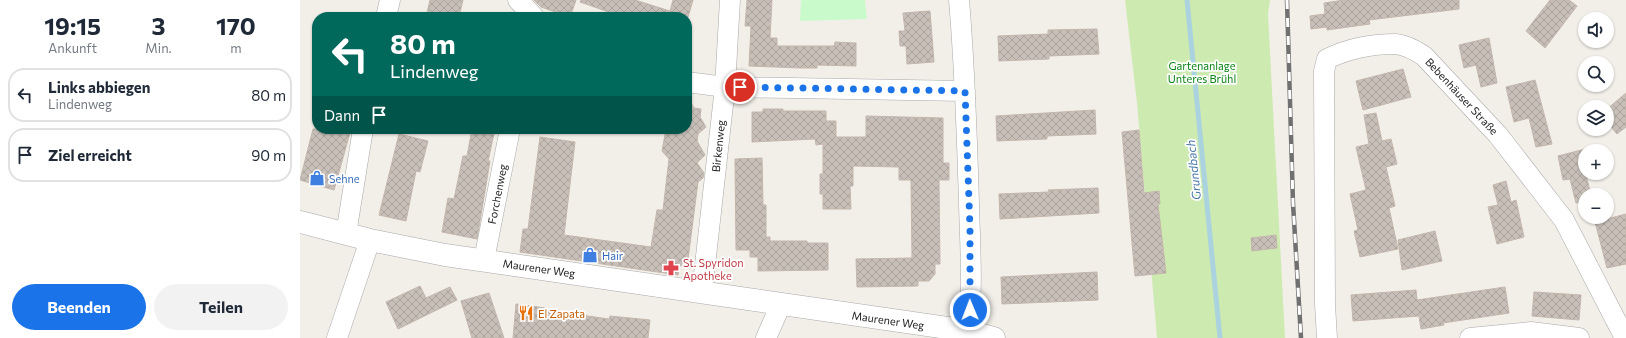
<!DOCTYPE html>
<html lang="de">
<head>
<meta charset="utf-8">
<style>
  body { margin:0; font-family:Commissioner,sans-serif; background:#f2f2f3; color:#1f2937; height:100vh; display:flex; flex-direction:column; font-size:15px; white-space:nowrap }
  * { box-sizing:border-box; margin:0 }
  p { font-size:13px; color:#747a83 }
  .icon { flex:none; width:22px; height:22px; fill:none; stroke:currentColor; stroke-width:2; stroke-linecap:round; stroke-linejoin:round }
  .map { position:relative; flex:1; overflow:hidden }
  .sheet { display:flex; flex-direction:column; background:#fff; width:300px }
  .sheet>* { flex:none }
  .banner { position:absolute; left:12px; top:12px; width:380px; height:122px; border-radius:16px; box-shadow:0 1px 3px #0004; background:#00695c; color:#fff; overflow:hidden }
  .buttons { position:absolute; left:1278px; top:12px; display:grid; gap:8px }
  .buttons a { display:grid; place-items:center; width:36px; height:36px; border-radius:50%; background:#fff; box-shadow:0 1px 3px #0004; font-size:20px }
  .pin { position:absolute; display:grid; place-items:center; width:34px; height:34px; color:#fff; margin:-17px; border:2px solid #fff; border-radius:50%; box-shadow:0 1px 4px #0007 }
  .me { position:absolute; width:44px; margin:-22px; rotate:359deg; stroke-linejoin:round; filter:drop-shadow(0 0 3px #0008) }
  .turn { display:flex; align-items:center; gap:14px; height:84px; padding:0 12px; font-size:18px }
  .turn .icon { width:52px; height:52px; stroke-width:2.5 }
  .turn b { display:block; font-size:28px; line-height:34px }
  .then { display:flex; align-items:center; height:38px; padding:0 12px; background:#0003; gap:8px; font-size:15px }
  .eta { display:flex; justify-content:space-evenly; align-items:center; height:68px; text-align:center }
  .eta b { font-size:24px; font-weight:700; line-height:28px }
  .cta { display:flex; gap:8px; margin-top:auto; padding:8px 12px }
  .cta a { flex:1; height:46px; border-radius:24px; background:#1a73e8; color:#fff; font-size:16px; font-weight:700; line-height:46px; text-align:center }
  .cta a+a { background:#f2f2f3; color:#1f2937 }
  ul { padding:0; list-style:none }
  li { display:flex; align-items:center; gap:12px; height:54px; margin:0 8px 6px; padding:0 4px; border:2px solid #e0e1e3; border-radius:16px }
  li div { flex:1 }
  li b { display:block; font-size:15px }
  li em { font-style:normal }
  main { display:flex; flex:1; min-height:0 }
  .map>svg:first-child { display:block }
  .park { fill:#c8facc }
  .garden { fill:#cdebb0 }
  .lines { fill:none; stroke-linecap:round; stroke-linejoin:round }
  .stream { stroke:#aad3df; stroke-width:5 }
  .building { fill:url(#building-cross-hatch); stroke:#c4b6ab }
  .minor-casing { stroke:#a9a9a9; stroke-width:21 }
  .tertiary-casing { stroke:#a9a9a9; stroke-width:23 }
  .minor { stroke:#fff; stroke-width:20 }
  .tertiary { stroke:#fff; stroke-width:22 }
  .rail-casing { stroke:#707070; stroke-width:4.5 }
  .rail { stroke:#fff; stroke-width:3; stroke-dasharray:9; stroke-linecap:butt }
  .route { stroke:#1a73e8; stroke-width:7; stroke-dasharray:0 12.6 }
  .labels { text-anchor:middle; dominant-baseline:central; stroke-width:3.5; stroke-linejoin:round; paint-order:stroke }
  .park-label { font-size:11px; fill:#0c8416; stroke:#fff }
  .street-label { font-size:11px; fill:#222; stroke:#fff }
  .shop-label { font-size:11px; fill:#366cbe; stroke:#fff; text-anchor:start }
  .health-label { font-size:11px; fill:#be3a42; stroke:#fff; text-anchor:start }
  .food-label { font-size:11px; fill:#c56008; stroke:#fff; text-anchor:start }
  .water-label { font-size:12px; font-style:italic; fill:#4a7aab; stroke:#fff }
</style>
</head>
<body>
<main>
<section class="sheet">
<div class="eta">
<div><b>19:15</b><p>Ankunft</p></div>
<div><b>3</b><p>Min.</p></div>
<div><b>170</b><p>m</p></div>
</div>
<ul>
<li><svg class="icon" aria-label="left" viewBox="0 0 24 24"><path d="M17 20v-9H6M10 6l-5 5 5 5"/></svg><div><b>Links abbiegen</b><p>Lindenweg</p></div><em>80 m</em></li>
<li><svg class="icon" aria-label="arrive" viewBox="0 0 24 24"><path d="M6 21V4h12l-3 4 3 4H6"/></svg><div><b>Ziel erreicht</b></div><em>90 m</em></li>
</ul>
<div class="cta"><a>Beenden</a><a>Teilen</a></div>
</section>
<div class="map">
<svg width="1326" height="338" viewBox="0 0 1326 338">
  <defs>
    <pattern id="building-cross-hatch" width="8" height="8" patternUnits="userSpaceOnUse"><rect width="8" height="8" fill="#c7bfb8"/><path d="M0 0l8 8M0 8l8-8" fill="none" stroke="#aba49e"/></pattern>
  </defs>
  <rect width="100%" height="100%" fill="#f2efe9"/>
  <path class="park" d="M501 0H565L567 19 500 21Z"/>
  <path class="garden" d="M825 0H970L968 14 985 338H857L837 103Z"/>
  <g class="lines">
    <path class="stream" d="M887 0 920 338"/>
  </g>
  <path class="building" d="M130 0H163L159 17H126Z
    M234 0H276L270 17 241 7Z
    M281 0H335L370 11 373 0H393L388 17H323L280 2Z
    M447 0H472L470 38H477V46H534L535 42 556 43V66L517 65V68H500L449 66 451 26H445Z
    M1044 0H1159V9L1069 20 1070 24 1027 30V27L1011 29 1010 16 1025 14 1024 3Z
    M1250 0H1269L1277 6 1245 48 1226 31Z
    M630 11 634 62 607 64 606 46H600L599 31H605L603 13Z
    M797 29 799 54 749 56V59L699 61 698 36 748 34V30Z
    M1189 38 1197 83 1181 87 1176 65 1164 68 1159 45Z
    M1103 69 1111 97 1063 110 1056 81Z
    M1235 80 1252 144 1236 147 1229 118 1214 122 1206 87Z
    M1326 93V127L1317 134 1307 122V109Z
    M387 96 394 108 401 109 400 117 406 127 398 134 397 141 405 155 397 163 404 173 403 178 398 182 387 267 380 265 378 275 220 252 223 229H228L240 137 275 142 264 235 351 247 357 210H363L369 159 362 151 366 129H387Z
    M463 109H483V111H526V121H536V137H566V116L643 118V163H649V180H639L640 264H635V274L629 281H618V286L557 287 556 259 612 258 611 180H599V167L553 166V186H550L551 209H523V194H520V174H523V144L516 145 515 139 452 142V112H463Z
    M795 110 796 134 747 136V139L697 141 696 116Z
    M1076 113 1082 141 1091 139 1097 164 1086 167 1095 206 1089 208 1098 249 1060 257 1054 231 1058 230 1050 194 1066 190 1056 147 1069 144 1064 115Z
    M13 129H51L34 190 0 180Z
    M172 129H195L188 161H190L177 239 142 232 148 198 154 199 163 156H167Z
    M839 130 844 193 859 191 860 204H858L866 273 835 276 822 132Z
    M99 134 128 141 120 172 116 171 106 221 79 215Z
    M1289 148 1290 151H1285V173H1294L1286 175 1291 195H1285V201L1276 203 1270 179 1263 180 1258 156Z
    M462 158 463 205H466V237H470V241H507V243H528V270L458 271V257H450V250H436L435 159Z
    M1206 181 1211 202 1216 200 1224 237 1197 244 1188 207 1198 205 1193 185Z
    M798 188 799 213 700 219 699 194 749 192 748 190Z
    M1326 214V264L1307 268 1295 222Z
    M1135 231 1142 261 1102 270 1098 240Z
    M976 235 977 248 952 251 951 238Z
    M797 272 798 300 702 304 701 277Z
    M120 286 126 298 150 287 157 300 98 329 86 302Z
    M1205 287 1209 313 1143 323 1144 325 1121 329 1119 316 1053 321 1051 295 1116 290 1117 300Z
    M1234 292 1281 295 1279 320 1232 316Z
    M189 293 204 338H172L161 301Z
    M216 304 245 308V310L309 319 310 316 350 320 348 338H213Z"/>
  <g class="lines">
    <defs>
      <path id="minor" d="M218 0 234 17
        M659 0C665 68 667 136 669 204 670 244 674 299 666 338
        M86 17 90 0
        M387 82 425 87 665 91
        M46 234 63 129
        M184 260 210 129
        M402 292 425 87 430 0
        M37 338 70 240
        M466 338 481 304
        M1027 338 1025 304 1024 71 1027 59C1047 49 1073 44 1096 44 1106 45 1115 50 1124 56L1198 135 1264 220 1325 338
        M1170 338 1231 332 1279 338"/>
      <path id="tertiary" d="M0 222 70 240 145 255 668 331 694 338"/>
    </defs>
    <use href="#minor" class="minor-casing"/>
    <use href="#tertiary" class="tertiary-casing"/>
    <use href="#minor" class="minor"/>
    <use href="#tertiary" class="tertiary"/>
    <defs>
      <path id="rail" d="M987 0 993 203 1001 338"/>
    </defs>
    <use href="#rail" class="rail-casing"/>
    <use href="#rail" class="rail"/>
  </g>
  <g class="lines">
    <path class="route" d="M440 87 665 91 670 228V310"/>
  </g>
  <defs>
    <symbol id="shop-bare" viewBox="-9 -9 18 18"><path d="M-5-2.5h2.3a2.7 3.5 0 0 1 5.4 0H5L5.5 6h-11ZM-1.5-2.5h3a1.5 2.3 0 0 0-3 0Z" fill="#3f7fe0" stroke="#fff" stroke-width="2.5" paint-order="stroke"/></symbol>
    <symbol id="pharmacy-bare" viewBox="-9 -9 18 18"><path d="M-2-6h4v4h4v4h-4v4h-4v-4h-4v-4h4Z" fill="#e0444e" stroke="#fff" stroke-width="2.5" paint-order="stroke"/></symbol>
    <symbol id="restaurant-bare" viewBox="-9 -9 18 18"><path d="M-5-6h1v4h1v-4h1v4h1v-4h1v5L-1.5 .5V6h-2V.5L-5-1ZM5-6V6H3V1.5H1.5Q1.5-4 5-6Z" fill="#e8710a" stroke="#fff" stroke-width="2.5" paint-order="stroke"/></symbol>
  </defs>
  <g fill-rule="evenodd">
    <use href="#shop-bare" x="6" y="167" width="22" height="22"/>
    <use href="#shop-bare" x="279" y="244" width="22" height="22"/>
    <use href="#pharmacy-bare" x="360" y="257" width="22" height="22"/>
    <use href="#restaurant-bare" x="215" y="302" width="22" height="22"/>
  </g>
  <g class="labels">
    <g class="park-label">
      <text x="902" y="65">Gartenanlage<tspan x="902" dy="13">Unteres Brühl</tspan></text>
    </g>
    <g class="street-label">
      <text transform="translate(1162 96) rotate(47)">Bebenhäuser Straße</text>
      <text transform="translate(418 146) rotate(-84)">Birkenweg</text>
      <text transform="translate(197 194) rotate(-79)">Forchenweg</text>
      <text transform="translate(239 268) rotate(8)">Maurener Weg</text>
      <text transform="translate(588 320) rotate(8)">Maurener Weg</text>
    </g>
    <g class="shop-label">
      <text x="29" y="178">Sehne</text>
      <text x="302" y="255">Hair</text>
    </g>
    <g class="health-label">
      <text x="383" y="262">St. Spyridon<tspan x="383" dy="13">Apotheke</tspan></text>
    </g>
    <g class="food-label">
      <text x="238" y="313">El Zapata</text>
    </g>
    <g class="water-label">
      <text transform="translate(893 170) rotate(-96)">Grundbach</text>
    </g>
  </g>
</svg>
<div class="buttons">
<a><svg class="icon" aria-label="sound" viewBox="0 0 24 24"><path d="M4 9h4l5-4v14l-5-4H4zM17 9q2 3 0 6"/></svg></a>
<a><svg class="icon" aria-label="search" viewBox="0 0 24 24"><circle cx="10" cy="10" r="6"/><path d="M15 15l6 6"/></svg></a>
<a><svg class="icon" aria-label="layers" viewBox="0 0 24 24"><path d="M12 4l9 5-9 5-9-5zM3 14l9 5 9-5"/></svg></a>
<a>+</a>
<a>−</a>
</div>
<div class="pin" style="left:440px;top:87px;background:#d93025"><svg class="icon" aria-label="arrive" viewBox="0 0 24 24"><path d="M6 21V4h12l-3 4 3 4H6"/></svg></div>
<svg class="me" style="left:670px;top:310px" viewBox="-20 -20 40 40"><circle r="17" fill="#1a73e8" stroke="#fff" stroke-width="3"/><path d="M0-11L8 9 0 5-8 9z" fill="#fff"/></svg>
<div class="banner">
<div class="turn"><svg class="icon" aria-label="left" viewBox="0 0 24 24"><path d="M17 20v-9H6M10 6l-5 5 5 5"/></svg><div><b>80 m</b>Lindenweg</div></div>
<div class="then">Dann<svg class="icon" aria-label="arrive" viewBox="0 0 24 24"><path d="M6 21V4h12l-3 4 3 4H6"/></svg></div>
</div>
</div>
</main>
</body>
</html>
